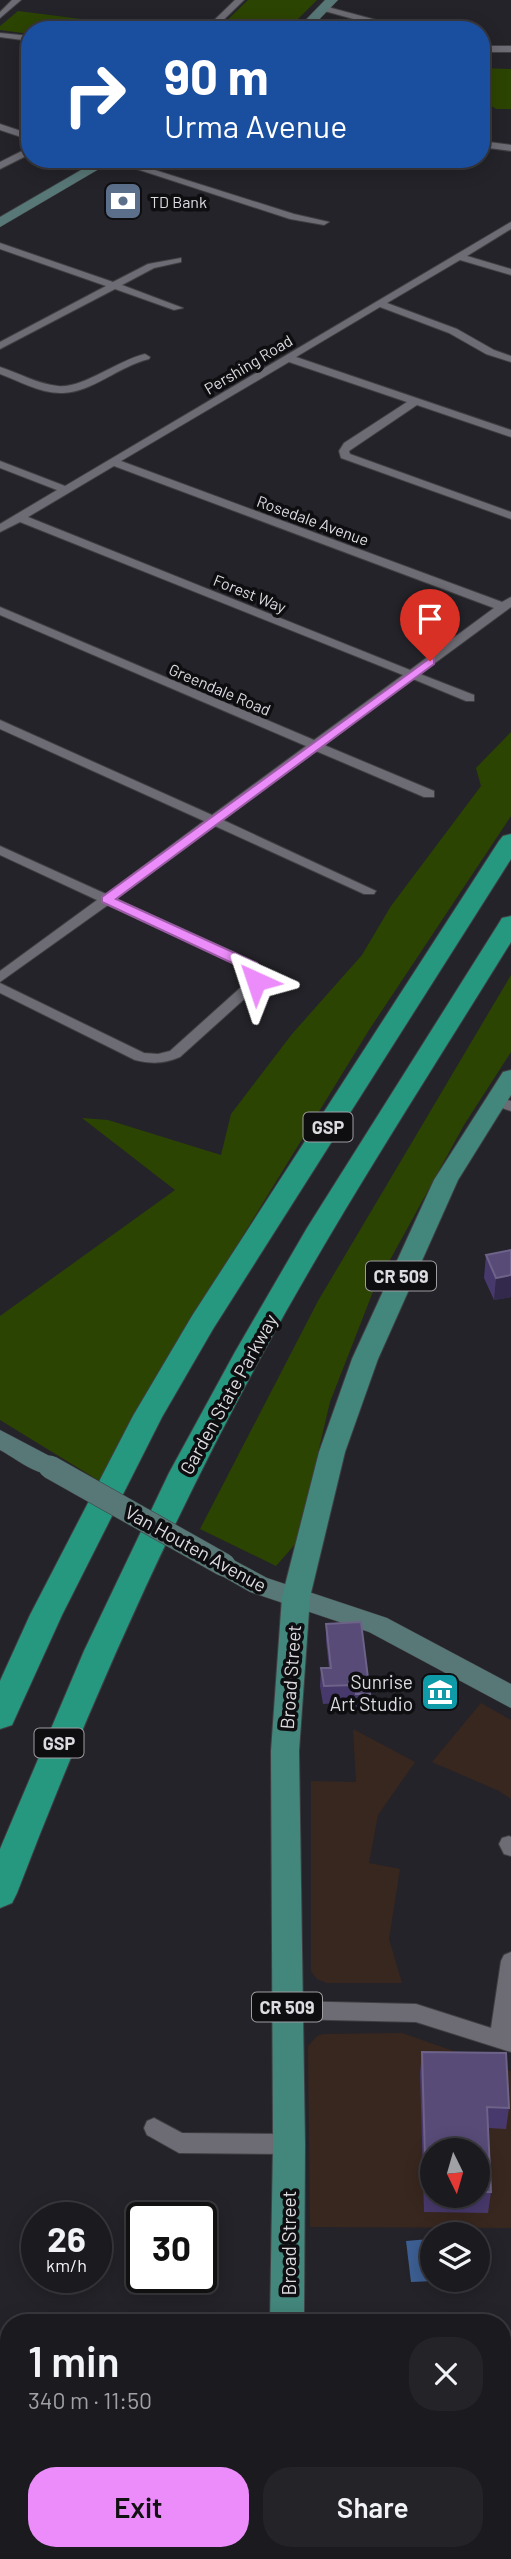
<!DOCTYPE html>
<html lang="en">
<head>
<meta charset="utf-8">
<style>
  body { margin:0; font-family:Barlow,sans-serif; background:#242328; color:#f1f3f6; height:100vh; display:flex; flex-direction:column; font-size:26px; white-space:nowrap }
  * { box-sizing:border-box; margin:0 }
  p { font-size:23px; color:#a0a1a4 }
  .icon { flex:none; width:38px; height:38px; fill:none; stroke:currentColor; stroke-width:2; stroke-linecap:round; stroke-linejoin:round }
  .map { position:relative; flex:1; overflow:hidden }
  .panel { position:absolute; left:0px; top:2314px; width:511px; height:247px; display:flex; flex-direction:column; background:#1b1a1f; border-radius:28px 28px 0 0; box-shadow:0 4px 18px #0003,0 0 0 2px #39383d }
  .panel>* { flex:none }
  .hud { position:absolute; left:21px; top:21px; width:469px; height:147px; border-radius:28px; box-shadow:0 4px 18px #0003,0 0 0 2px #39383d; background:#1a4fa0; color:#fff; overflow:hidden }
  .needle { width:46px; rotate:175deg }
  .tools { position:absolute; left:420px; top:2138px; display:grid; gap:14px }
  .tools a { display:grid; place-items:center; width:70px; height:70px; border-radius:50%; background:#1b1a1f; box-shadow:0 4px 18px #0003,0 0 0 2px #39383d; font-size:35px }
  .speed { position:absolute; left:21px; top:2202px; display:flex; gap:14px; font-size:35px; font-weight:700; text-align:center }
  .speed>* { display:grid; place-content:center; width:91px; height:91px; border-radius:50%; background:#1b1a1f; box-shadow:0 4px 18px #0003,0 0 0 2px #39383d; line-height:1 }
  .speed small { font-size:18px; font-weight:400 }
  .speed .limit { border:4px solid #111; border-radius:10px; background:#fff; color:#111 }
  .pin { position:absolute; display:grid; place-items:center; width:60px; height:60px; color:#fff; margin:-72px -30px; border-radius:50% 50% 50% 0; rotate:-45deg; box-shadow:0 0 7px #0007 }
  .pin .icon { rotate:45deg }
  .me { position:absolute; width:77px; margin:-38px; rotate:318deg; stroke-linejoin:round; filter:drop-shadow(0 0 5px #0008) }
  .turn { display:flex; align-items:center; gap:24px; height:147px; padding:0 28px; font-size:32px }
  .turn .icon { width:91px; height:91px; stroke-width:2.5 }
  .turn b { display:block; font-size:49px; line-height:60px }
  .round { display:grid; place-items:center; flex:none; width:74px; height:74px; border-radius:28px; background:#242328 }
  .overview { display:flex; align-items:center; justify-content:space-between; height:119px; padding:0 28px }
  h1 { font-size:42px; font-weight:600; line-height:52px }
  .cta { display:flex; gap:14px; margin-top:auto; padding:14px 28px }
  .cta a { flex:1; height:80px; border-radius:28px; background:#ec8cfa; color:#111; font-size:28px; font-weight:600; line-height:80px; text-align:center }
  .cta a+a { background:#242328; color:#f1f3f6 }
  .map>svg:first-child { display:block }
  .commercial { fill:#38271e; fill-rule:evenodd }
  .green { fill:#2c4402 }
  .water { fill:#3d5f93 }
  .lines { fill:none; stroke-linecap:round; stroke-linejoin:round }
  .street-casing { stroke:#3f3f43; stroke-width:2 }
  .secondary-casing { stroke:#3f3f43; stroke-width:1 }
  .primary-casing { stroke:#3f3f43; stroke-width:2 }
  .highway-casing { stroke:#3f3f43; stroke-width:2 }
  .street { fill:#6d6b73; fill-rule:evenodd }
  .secondary { fill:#587877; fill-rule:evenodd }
  .primary { fill:#43867b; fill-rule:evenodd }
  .highway { fill:#279880; fill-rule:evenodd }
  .secondary-bridge-casing { stroke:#3f3f43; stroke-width:24; stroke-linecap:butt }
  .secondary-bridge { stroke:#587877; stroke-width:23 }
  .wall { fill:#48396c; fill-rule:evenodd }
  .shaded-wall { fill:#33294c }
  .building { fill:#584b78; stroke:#6d6288; stroke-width:2 }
  .route { fill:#ec8cfa; stroke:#995ba2; stroke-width:2 }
  .labels { text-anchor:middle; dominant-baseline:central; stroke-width:7; stroke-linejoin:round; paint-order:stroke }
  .far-poi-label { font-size:16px; fill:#dcdce0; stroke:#0e0d10; text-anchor:start }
  .far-street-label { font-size:16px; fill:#dcdce0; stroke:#0e0d10 }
  .shield { fill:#0e0d10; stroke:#9e9ea2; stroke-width:2 }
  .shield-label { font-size:18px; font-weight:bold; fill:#dcdce0 }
  .street-label { font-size:19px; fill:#dcdce0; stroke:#0e0d10 }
  .poi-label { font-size:19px; fill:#dcdce0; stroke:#0e0d10; text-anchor:end }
</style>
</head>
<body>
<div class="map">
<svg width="511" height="2559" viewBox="0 0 511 2559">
  <rect width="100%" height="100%" fill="#242329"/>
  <path class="commercial" d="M481 1703 511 1720V1799L499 1791 432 1762Z
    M353 1729 415 1762 378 1815 369 1863 400 1869 389 1939 402 1983H327L317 1979 311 1971V1781L356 1782Z
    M402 2033 511 2071V2228L310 2227 308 2046 317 2036 323 2034ZM432 2151H478V2196H432Z"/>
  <path class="green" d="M248 0H317L287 30H217Z
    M18 11 168 30H30V34L0 30V26Z
    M481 68 511 69V109H496L481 99Z
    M511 732V816L369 1030 201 1304 101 1482 0 1420V1316L175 1190 82 1118 108 1120 221 1155 231 1114 292 1034 362 955 391 906 481 786 476 768Z
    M511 975V1052L464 1125 374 1289 330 1402 297 1542 276 1566 200 1529 318 1301Z"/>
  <path class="water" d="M429 2239 434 2281 411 2282 406 2241Z"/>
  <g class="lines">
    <defs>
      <path id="street" d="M12 0H21L0 18V12Z
        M235 0H244L213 30H204Z
        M324 6 406 28 407 30H393L321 10Z
        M0 33 30 36V41L0 37Z
        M481 46H511V52H481Z
        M0 124 30 134V140L0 130Z
        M481 141 511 145V151L481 147Z
        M30 147V154L0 169V162Z
        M106 159H120L294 214 329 222 324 225 290 219Z
        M511 222V229L467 256 511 269V275L460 260 387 303 457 329 494 350 511 356V362L486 354 449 333 380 307 296 357 511 430V437L417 405 349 451 350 454 511 512V519L341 458 339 451 344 443 407 402 289 362 121 461 502 602 511 597V607L420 674 474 695V701H466L413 679 324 745 434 791V797H424L316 751 223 820 376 891 374 894H364L215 826 116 899 257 963 264 973 261 984 180 1057C164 1064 151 1064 135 1060L0 993V983L144 1053 158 1054 170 1051 249 980 250 973 247 969 108 905 0 982V971L97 900 0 855V846L106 894 204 821 0 729V720L212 815 306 746 0 615V607L314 740 403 675 20 522 0 532V524L57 490 0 468V461L65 486ZM114 466 494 608 410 670 28 517Z
        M0 243 113 282 148 264 181 258V262L154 268 122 285 183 308 174 310 115 289 0 349V342L106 286 0 249Z
        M145 354 150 357 149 359C119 366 93 392 63 393 41 394 19 381 0 374V367C19 373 37 384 58 386 82 389 118 360 145 354Z
        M495 1096 511 1101V1111L490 1104 488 1101 490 1098Z
        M509 1836 511 1837V1856L504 1854 499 1844 502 1838Z
        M511 1952V2052L416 2022 287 2019 280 2016 277 2010 280 2004 287 2001 416 2004 491 2028 501 1961 504 1955Z
        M154 2118 182 2133 289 2134 296 2137 299 2144 296 2151 289 2154 179 2153 147 2135 144 2128 147 2121Z"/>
      <path id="secondary" d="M325 0H338L309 30H296Z
        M100 159H116L0 227V217Z
        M0 1430 59 1461 62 1467 59 1473C39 1479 17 1459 0 1450Z
        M224 1555 267 1578 387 1618 511 1684V1708L369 1632 250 1592 215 1572 211 1565 215 1558Z"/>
      <path id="primary" d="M511 1070V1095L458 1180 378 1359 345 1452 310 1597 299 1751 305 2144 304 2322H270L273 2144 271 1751 282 1597 319 1452 352 1359 434 1180 503 1072Z
        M265 2552H301V2559H265Z"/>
      <path id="highway" d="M511 834V859L213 1329 162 1417 62 1615 12 1725 0 1729V1681L30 1615 133 1416 192 1316 499 841 503 836Z
        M511 916V942C427 1078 339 1213 263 1353 168 1527 88 1708 17 1893L12 1903 0 1908V1849L84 1651 169 1473 235 1352 307 1228 499 923 502 918Z"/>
    </defs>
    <use href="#street" class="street-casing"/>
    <use href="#secondary" class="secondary-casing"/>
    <use href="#primary" class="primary-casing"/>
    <use href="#highway" class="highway-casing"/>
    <use href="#street" class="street"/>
    <use href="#secondary" class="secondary"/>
    <use href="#primary" class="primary"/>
    <use href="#highway" class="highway"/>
    <defs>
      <path id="secondary-bridge" d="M50 1467 224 1565"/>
    </defs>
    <use href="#secondary-bridge" class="secondary-bridge-casing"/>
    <use href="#secondary-bridge" class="secondary-bridge"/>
  </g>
  <path class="wall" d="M511 1250V1297L494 1300 484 1278 486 1255Z
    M326 1624 370 1694 369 1711 356 1712 354 1702 323 1704 320 1686 321 1668H329L326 1641Z
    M422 2052 509 2108 506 2129 488 2128 491 2192 488 2213 424 2212 420 2073ZM432 2151H478V2196H432Z"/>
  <path class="shaded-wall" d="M511 1275V1297L494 1300 496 1278Z"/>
  <path class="building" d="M511 1250V1275L496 1278 486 1255Z
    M361 1622 370 1694H356L355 1685 324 1686 321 1668H331L326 1624Z
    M422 2052 506 2053 509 2108 487 2107 491 2192H478V2151H432V2192H426Z"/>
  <path class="route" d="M430 658 434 659V664L116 899 257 963 264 973 261 984H251L247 970 102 902V897Z"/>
  <defs>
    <symbol id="bank-square" viewBox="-11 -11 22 22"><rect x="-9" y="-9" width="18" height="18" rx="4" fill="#5c6f8a" stroke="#0e0d10"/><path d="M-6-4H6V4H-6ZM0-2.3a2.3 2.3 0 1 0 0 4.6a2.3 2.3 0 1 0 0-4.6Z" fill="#fff"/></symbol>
    <symbol id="museum-square" viewBox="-11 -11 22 22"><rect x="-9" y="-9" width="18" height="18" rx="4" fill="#0f9aa8" stroke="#0e0d10"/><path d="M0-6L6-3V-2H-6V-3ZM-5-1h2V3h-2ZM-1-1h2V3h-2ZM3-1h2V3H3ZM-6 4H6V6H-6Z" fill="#fff"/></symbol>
  </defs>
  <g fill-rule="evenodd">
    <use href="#bank-square" x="101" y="179" width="44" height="44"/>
    <use href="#museum-square" x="418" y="1670" width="44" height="44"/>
  </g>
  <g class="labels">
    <g class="far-poi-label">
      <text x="150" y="201">TD Bank</text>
    </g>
    <g class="far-street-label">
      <text transform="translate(248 364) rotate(-31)">Pershing Road</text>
      <text transform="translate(313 520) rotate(20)">Rosedale Avenue</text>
      <text transform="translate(250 593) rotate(22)">Forest Way</text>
      <text transform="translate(220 689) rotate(23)">Greendale Road</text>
    </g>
    <g class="shield">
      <rect x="303.5" y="1112.5" width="49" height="29" rx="5"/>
      <rect x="366" y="1261.5" width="70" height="29" rx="5"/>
      <rect x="34.5" y="1728.5" width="49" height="29" rx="5"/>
      <rect x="252" y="1992.5" width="70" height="29" rx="5"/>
    </g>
    <g class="shield-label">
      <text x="328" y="1127">GSP</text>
      <text x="401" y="1276">CR 509</text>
      <text x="59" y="1743">GSP</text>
      <text x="287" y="2007">CR 509</text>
    </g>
    <g class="street-label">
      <text transform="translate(228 1394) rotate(-61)">Garden State Parkway</text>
      <text transform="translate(196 1548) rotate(29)">Van Houten Avenue</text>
      <text transform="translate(290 1677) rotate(-86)">Broad Street</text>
      <text transform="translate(288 2243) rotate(-90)">Broad Street</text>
    </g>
    <g class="poi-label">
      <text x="413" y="1681">Sunrise<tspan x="413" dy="22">Art Studio</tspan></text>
    </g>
  </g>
</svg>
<div class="tools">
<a><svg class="needle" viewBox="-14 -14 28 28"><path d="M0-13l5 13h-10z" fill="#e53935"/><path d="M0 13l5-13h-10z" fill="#a0a1a4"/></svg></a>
<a><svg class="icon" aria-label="layers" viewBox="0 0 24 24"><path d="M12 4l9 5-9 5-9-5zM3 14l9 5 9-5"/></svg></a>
</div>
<div class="speed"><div>26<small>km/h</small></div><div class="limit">30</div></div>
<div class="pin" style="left:430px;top:661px;background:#d93025"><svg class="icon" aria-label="arrive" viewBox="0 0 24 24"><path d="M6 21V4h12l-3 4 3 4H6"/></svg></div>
<svg class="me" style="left:256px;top:981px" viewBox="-20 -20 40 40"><path d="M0-17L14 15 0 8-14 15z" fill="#ec8cfa" stroke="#fff" stroke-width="4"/></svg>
<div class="hud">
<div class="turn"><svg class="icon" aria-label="right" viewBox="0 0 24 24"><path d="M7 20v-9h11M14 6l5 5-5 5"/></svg><div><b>90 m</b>Urma Avenue</div></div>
</div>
<section class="panel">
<div class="overview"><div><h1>1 min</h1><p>340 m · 11:50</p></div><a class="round"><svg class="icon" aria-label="close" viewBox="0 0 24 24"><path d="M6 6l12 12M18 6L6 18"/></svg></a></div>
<div class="cta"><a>Exit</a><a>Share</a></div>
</section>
</div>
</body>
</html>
